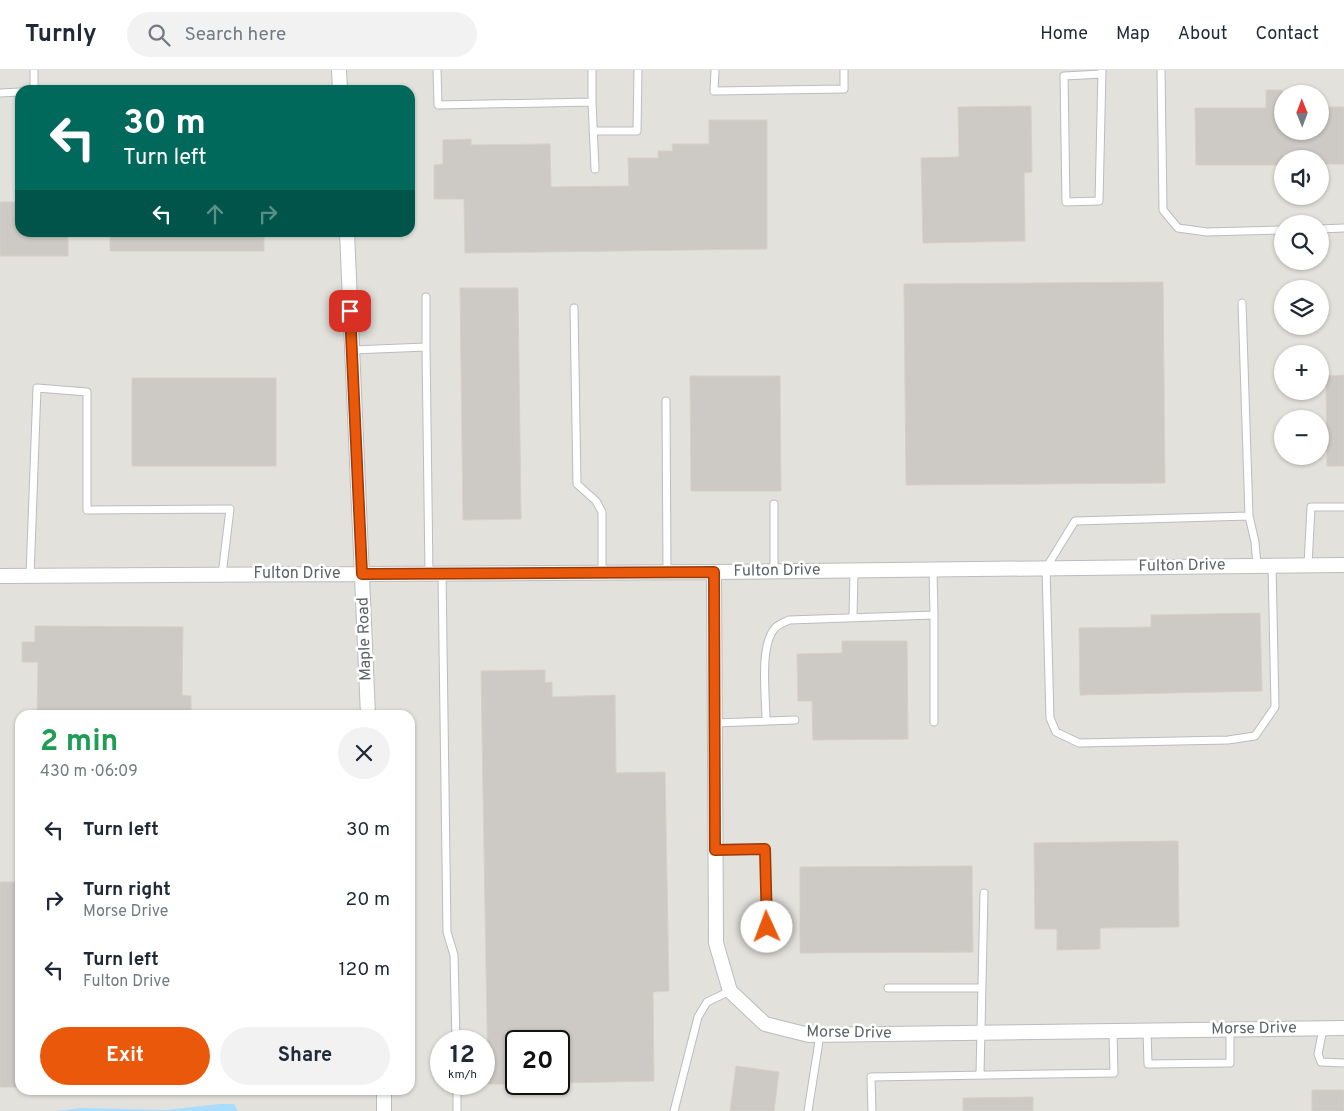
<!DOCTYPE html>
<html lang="en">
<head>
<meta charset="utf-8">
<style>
  body { margin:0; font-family:Overpass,sans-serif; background:#f2f2f3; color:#1f2937; height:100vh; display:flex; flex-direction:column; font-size:19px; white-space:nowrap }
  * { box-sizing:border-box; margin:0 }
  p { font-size:16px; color:#747a83 }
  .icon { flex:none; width:28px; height:28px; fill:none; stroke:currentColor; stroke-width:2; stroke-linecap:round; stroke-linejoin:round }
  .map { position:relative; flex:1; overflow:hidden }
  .panel { position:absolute; left:15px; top:640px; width:400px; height:385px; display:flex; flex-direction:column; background:#fff; border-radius:15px; box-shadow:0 1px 4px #0004 }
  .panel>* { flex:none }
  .guide { position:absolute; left:15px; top:15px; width:400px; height:152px; border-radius:15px; box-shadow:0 1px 4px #0004; background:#00695c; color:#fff; overflow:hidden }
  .needle { width:32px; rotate:359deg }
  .fabs { position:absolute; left:1274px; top:15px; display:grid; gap:10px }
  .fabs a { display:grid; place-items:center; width:55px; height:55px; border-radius:50%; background:#fff; box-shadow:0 1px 4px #0004; font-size:25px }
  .speed { position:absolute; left:430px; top:960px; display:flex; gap:10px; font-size:25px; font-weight:700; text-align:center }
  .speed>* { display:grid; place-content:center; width:65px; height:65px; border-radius:50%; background:#fff; box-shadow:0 1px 4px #0004; line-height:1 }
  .speed small { font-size:12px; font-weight:400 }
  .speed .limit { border:2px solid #111; border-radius:8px; background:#fff; color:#111 }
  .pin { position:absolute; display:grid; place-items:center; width:42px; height:42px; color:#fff; margin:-21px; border-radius:10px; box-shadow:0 2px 8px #0006 }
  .me { position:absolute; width:55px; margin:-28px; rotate:358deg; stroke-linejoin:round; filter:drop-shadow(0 0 4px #0008) }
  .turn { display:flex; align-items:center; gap:18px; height:105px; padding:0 25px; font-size:22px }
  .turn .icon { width:65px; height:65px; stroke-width:2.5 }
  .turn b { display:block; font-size:35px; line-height:42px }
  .lanes { display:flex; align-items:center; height:48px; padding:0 25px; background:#0003; justify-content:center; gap:25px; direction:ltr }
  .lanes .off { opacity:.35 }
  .round { display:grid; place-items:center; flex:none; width:52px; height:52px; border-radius:26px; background:#f2f2f3 }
  .overview { display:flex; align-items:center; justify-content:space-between; height:85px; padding:0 25px }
  h1 { font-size:30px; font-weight:700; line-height:38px; color:#1e9e55 }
  .button { display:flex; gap:10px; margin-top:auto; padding:10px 25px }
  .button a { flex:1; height:58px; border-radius:30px; background:#ea580c; color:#fff; font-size:20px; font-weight:700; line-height:58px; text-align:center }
  .button a+a { background:#f2f2f3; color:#1f2937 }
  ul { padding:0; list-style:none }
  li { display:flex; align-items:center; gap:15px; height:70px; padding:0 25px }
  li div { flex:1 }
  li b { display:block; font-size:19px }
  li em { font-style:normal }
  header { display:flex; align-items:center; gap:30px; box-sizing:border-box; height:70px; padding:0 25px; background:#fff; border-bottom:1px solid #e0e1e3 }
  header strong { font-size:24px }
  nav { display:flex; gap:28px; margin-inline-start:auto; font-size:18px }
  .search { width:350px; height:45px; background:#f2f2f3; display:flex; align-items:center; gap:12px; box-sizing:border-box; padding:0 18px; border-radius:28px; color:#747a83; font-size:19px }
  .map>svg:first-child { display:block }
  .industrial { fill:#e2e1db; fill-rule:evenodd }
  .water { fill:#a9ddff }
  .building { fill:#cdc9c4; stroke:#d7d0c4 }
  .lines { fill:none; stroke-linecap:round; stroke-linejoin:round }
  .service-casing { stroke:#b9bdc1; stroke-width:9 }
  .minor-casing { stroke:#b9bdc1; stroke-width:16 }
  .service { stroke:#fff; stroke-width:7 }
  .minor { stroke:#fff; stroke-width:14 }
  .route-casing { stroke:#983908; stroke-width:12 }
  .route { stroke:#ea580c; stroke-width:9 }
  .labels { text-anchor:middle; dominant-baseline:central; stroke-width:5; stroke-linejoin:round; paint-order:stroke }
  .street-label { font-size:16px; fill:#5e6368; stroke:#fff }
</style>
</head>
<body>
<header>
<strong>Turnly</strong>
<div class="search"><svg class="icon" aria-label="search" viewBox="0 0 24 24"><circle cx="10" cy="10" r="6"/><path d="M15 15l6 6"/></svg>Search here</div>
<nav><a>Home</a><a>Map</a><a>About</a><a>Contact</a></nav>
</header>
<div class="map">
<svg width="1344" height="1041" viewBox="0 0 1344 1041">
  <rect width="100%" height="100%" fill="#f1efe7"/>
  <path class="industrial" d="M0 0H1344V1041H0ZM20 20H410V162H20ZM1282 24H1320V61H1282ZM1282 89H1320V126H1282ZM1282 154H1320V191H1282ZM1282 219H1320V256H1282ZM1282 284H1320V321H1282ZM1282 349H1320V386H1282ZM20 645H410V1020H20ZM441 971H484V1014H441ZM516 971H559V1014H516Z"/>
  <path class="water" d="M220 1034H234L238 1041H56L81 1038 166 1040Z"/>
  <path class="building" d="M1266 20H1282V61H1320V37H1344V94H1320V89H1282V95H1196L1195 38H1266Z
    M1031 36 1032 102 1024 103 1025 171 923 173 921 88 959 87 958 37Z
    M709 50H767V179L465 183 464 129H434V95L443 94V70L471 69V75L550 74 551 117 629 116 628 88H658V81H673L672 74H709Z
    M0 132H20V162H68V186H0Z
    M110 162H264V181H110Z
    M1163 212 1165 413 906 415 904 214Z
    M460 218H518L521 449 463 450Z
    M1344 305V396H1327L1326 306Z
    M690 306H780L781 421H691Z
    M132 308H276V396H132Z
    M1260 543 1262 621 1080 625 1079 558 1151 557V545Z
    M35 556 183 557 182 625 191 626V645H37L38 592H22V572H35Z
    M842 571H907L908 669 813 670 812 631H798L797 584 842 583Z
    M545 600V613L552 612V627L615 625 616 703 665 702 669 921 653 922 654 1011 559 1013V971H516V1014H488L481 601Z
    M1178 771 1179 857 1100 858V879L1057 880V859H1035L1034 773Z
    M972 796 973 882 800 883V797Z
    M0 812H20V1017H0Z
    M736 996 779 1002 774 1041H730Z
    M1312 1020H1344V1041H1312Z
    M1033 1027V1041H963V1028Z"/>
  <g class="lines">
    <defs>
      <path id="service" d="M437 0 438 35 592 32 595 99
        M592 0V35
        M715 0 714 21 844 19V0
        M1161 0 1163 140 1178 158 1207 162 1282 160
        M1102 4 1064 6 1066 132 1099 131 1102 0
        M34 20V0
        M0 23 20 22
        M593 61H637L638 0
        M1320 159 1344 158
        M426 227V277
        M1242 233 1249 446
        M574 238 577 414 596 431 602 442V503
        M352 280 426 277 429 504
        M666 331 667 502
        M774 434V501
        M1257 495 1255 472 1249 446 1075 451 1046 498 1050 648 1056 662 1079 673 1228 670 1255 666 1275 637 1272 495
        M1308 495 1311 437H1344
        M933 499 934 545
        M442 503 447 862 454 885 456 971
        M30 506 37 318 87 322V440L230 439 222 505
        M853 547 854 500
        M766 651C766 626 759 576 775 558 779 554 785 552 789 550L934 545V652
        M715 653 795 650
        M715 780 765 779 768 876
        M888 918H981
        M1323 959 1318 984 1321 992 1344 993
        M1147 961 1148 994 1230 993V960
        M980 1004 984 823
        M457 1014V1041
        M674 1041 698 947 707 932 730 921
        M808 1041 820 965
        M872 1041 871 1007 1114 1003 1113 961"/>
      <path id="minor" d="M339 0 340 20
        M347 162 368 645
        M714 502 716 873 730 921 765 954 809 965 1344 958
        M0 506 714 502 1344 495
        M384 1020V1041"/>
    </defs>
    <use href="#service" class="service-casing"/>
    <use href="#minor" class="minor-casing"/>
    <use href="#service" class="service"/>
    <use href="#minor" class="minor"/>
  </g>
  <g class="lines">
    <defs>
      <path id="route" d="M350 241 362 504 714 502 715 780 765 779 767 857"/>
    </defs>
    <use href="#route" class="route-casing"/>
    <use href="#route" class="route"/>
  </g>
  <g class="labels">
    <g class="street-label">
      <text transform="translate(1182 496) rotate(-1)">Fulton Drive</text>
      <text transform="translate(777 501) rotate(-1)">Fulton Drive</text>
      <text x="297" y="504">Fulton Drive</text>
      <text transform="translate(365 569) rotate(-92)">Maple Road</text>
      <text transform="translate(1254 959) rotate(-1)">Morse Drive</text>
      <text transform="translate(849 963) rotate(1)">Morse Drive</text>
    </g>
  </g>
</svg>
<div class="fabs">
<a><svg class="needle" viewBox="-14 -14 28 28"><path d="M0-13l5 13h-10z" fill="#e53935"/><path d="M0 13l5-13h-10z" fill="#747a83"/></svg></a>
<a><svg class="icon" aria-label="sound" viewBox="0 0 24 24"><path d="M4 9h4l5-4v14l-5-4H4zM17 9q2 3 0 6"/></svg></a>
<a><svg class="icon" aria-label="search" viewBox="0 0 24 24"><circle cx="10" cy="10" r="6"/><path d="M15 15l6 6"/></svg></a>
<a><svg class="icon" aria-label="layers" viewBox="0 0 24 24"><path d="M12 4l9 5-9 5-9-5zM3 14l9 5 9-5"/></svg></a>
<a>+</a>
<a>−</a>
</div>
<div class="speed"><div>12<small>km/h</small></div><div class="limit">20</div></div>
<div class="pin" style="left:350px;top:241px;background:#d93025"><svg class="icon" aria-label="arrive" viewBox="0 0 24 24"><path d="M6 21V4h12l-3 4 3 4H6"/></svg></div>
<svg class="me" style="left:767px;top:857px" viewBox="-20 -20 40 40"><circle r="19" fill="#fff"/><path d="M0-13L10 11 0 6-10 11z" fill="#ea580c"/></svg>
<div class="guide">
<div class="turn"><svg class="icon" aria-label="left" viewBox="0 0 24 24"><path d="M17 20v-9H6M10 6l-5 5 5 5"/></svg><div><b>30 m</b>Turn left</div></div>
<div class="lanes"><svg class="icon" aria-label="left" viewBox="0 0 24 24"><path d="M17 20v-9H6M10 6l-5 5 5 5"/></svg><svg class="icon off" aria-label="ahead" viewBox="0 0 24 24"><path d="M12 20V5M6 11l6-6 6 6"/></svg><svg class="icon off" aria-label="right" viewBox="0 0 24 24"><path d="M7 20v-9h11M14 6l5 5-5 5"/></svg></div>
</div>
<section class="panel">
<div class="overview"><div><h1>2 min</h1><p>430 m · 06:09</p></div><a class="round"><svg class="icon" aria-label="close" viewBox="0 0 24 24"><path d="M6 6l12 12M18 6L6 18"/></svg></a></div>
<ul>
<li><svg class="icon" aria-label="left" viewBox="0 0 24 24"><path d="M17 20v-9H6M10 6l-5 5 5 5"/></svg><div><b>Turn left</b></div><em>30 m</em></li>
<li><svg class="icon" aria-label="right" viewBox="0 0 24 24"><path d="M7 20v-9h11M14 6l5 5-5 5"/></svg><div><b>Turn right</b><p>Morse Drive</p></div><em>20 m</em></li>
<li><svg class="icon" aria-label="left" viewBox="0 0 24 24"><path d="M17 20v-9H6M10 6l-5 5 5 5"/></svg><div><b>Turn left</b><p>Fulton Drive</p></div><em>120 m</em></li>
</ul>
<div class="button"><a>Exit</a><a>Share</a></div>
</section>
</div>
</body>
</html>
